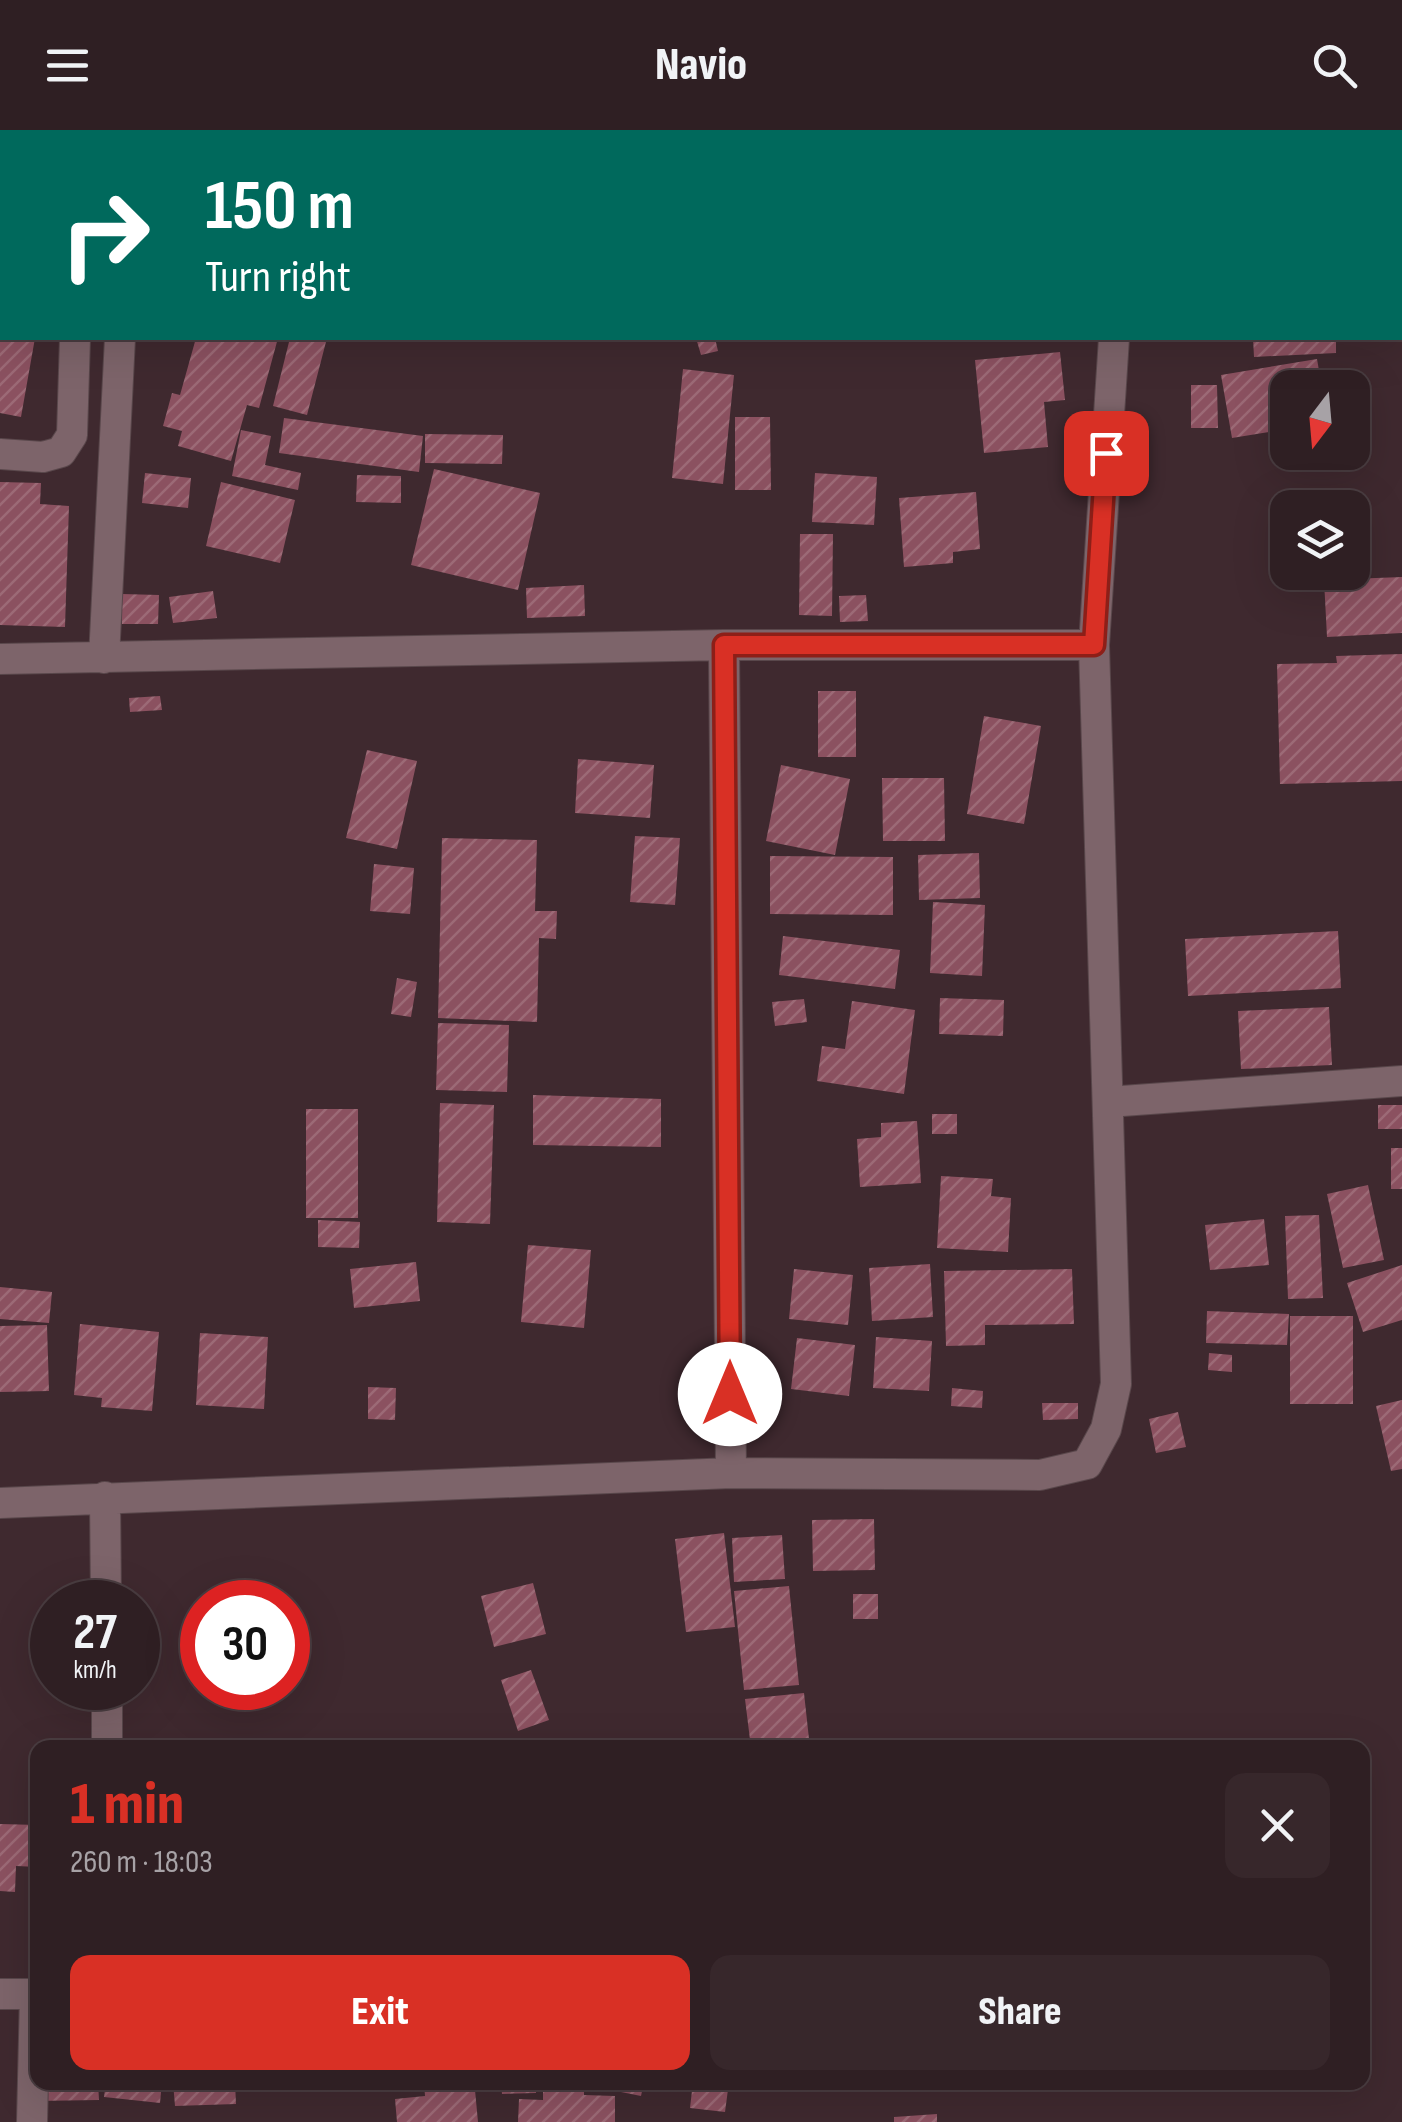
<!DOCTYPE html>
<html lang="en">
<head>
<meta charset="utf-8">
<style>
  body { margin:0; font-family:"Sofia Sans Condensed",sans-serif; background:#37272b; color:#f1f3f6; height:100vh; display:flex; flex-direction:column; font-size:38px; white-space:nowrap }
  * { box-sizing:border-box; margin:0 }
  p { font-size:32px; color:#a7a2a6 }
  .icon { flex:none; width:55px; height:55px; fill:none; stroke:currentColor; stroke-width:2; stroke-linecap:round; stroke-linejoin:round }
  .map { position:relative; flex:1; overflow:hidden }
  .side { position:absolute; left:30px; top:1610px; width:1340px; height:350px; display:flex; flex-direction:column; background:#2f1f23; border-radius:20px; box-shadow:0 10px 40px #0002,0 0 0 2px #4a3d41 }
  .side>* { flex:none }
  .banner { position:absolute; left:0px; top:0px; width:1402px; height:210px; box-shadow:0 10px 40px #0002,0 0 0 2px #4a3d41; background:#00695c; color:#fff; overflow:hidden }
  .needle { width:65px; rotate:196deg }
  .buttons { position:absolute; left:1270px; top:240px; display:grid; gap:20px }
  .buttons a { display:grid; place-items:center; width:100px; height:100px; border-radius:20px; background:#2f1f23; box-shadow:0 10px 40px #0002,0 0 0 2px #4a3d41; font-size:50px }
  .speed { position:absolute; left:30px; top:1450px; display:flex; gap:20px; font-size:50px; font-weight:700; text-align:center }
  .speed>* { display:grid; place-content:center; width:130px; height:130px; border-radius:50%; background:#2f1f23; box-shadow:0 10px 40px #0002,0 0 0 2px #4a3d41; line-height:1 }
  .speed small { font-size:25px; font-weight:400 }
  .speed .limit { border:15px solid #d22; background:#fff; color:#111 }
  .pin { position:absolute; display:grid; place-items:center; width:85px; height:85px; color:#fff; margin:-42px; border-radius:20px; box-shadow:0 5px 15px #0006 }
  .me { position:absolute; width:110px; margin:-55px; rotate:0deg; stroke-linejoin:round; filter:drop-shadow(0 0 8px #0008) }
  .turn { display:flex; align-items:center; gap:35px; height:210px; padding:0 40px; font-size:45px }
  .turn .icon { width:130px; height:130px; stroke-width:2.5 }
  .turn b { display:block; font-size:70px; line-height:85px }
  .round { display:grid; place-items:center; flex:none; width:105px; height:105px; border-radius:20px; background:#37272b }
  .headline { display:flex; align-items:center; justify-content:space-between; height:170px; padding:0 40px }
  h1 { font-size:60px; font-weight:800; line-height:75px; color:#d93025 }
  .button { display:flex; gap:20px; margin-top:auto; padding:20px 40px }
  .button a { flex:1; height:115px; border-radius:20px; background:#d93025; color:#fff; font-size:40px; font-weight:800; line-height:115px; text-align:center }
  .button a+a { background:#37272b; color:#f1f3f6 }
  header { display:flex; justify-content:space-between; align-items:center; height:130px; padding:0 40px; background:#2f1f23; font-size:45px; font-weight:800 }
  .map>svg:first-child { display:block }
  .building { fill:url(#building-hatch) }
  .lines { fill:none; stroke-linecap:round; stroke-linejoin:round }
  .street-casing { stroke:#59474b; stroke-width:32 }
  .street { stroke:#7d646a; stroke-width:30 }
  .route-casing { stroke:#8d1f18; stroke-width:25 }
  .route { stroke:#d93025; stroke-width:18 }
</style>
</head>
<body>
<header><svg class="icon" aria-label="menu" viewBox="0 0 24 24"><path d="M4 6h16M4 12h16M4 18h16"/></svg>Navio<svg class="icon" aria-label="search" viewBox="0 0 24 24"><circle cx="10" cy="10" r="6"/><path d="M15 15l6 6"/></svg></header>
<div class="map">
<svg width="1402" height="1992" viewBox="0 0 1402 1992">
  <defs>
    <pattern id="building-hatch" width="6" height="6" patternUnits="userSpaceOnUse" patternTransform="scale(2.5)"><rect width="6" height="6" fill="#8b5160"/><path d="M-1 1l2-2M0 6l6-6M5 7l2-2" fill="none" stroke="#9c6a76"/></pattern>
  </defs>
  <rect width="100%" height="100%" fill="#3f292f"/>
  <path class="building" d="M0 208H35L21 287 0 283Z
    M196 208H278L259 278 247 275 231 331 178 316 182 301 163 296 172 263 180 265Z
    M290 208H327L307 285 273 276Z
    M696 208H715L718 221 701 225Z
    M1253 208H1336V223L1254 227Z
    M1060 222 1065 270 1044 272 1048 317 984 323 975 230Z
    M1317 229 1322 258H1288V299L1232 308 1221 245Z
    M683 239 734 245 723 354 672 348Z
    M1191 255H1217L1218 298H1191Z
    M735 287H770L771 360H735Z
    M284 288 423 306 419 342 279 323Z
    M241 300 271 306 265 335 301 343 298 360 232 346Z
    M425 304 503 305 502 334 425 333Z
    M434 339 540 363 518 460 411 435Z
    M145 343 191 348 188 378 142 373Z
    M815 343 877 347 874 395 812 392Z
    M357 345 401 346V373L356 372Z
    M0 352 41 353 40 374 69 376 65 497 0 495Z
    M221 352 295 370 280 433 206 416Z
    M976 362 980 419 953 422V433L904 437 899 368Z
    M800 404H833L832 486 799 485Z
    M1402 447V503L1327 507 1324 450Z
    M584 455 585 486 527 488 526 458Z
    M213 461 217 488 173 493 169 467Z
    M122 464 159 465 158 494H122Z
    M866 465 868 491 840 492 839 466Z
    M1402 524V651L1280 654 1277 534 1337 533 1336 526Z
    M818 561H856V627H818Z
    M160 566 162 580 130 582 129 568Z
    M984 586 1041 596 1024 694 967 684Z
    M367 620 417 631 397 719 346 708Z
    M578 629 654 635 650 688 575 683Z
    M781 635 850 649 835 725 766 711Z
    M882 648H944L945 711H883Z
    M635 706 680 708 675 775 630 772Z
    M442 708 537 710 535 781H557L556 809 539 808 537 892 438 888Z
    M979 723 980 768 919 770 918 725Z
    M770 726 893 727V785L770 784Z
    M374 734 414 738 410 784 370 781Z
    M933 772 985 775 982 846 930 843Z
    M1338 801 1341 858 1188 866 1185 809Z
    M783 806 900 820 895 859 779 845Z
    M397 848 417 852 411 887 391 884Z
    M940 868 1004 870 1003 906 939 904Z
    M804 869 807 892 775 896 772 872Z
    M852 871 915 880 904 964 817 951 822 916 845 919Z
    M1329 877 1332 935 1241 939 1238 881Z
    M438 893 509 895 507 962 436 960Z
    M533 965 661 969V1017L533 1015Z
    M440 973 494 975 490 1094 437 1092Z
    M1378 975H1402V999H1378Z
    M306 979H358V1088H306Z
    M932 984H957V1004H932Z
    M917 991 921 1053 860 1057 857 1009 881 1007V993Z
    M1391 1018H1402V1059H1391Z
    M941 1046 993 1049 991 1066 1011 1068 1008 1122 937 1118Z
    M1368 1055 1384 1130 1343 1138 1327 1064Z
    M1319 1085 1323 1168 1288 1169 1285 1086Z
    M1264 1089 1269 1135 1210 1140 1205 1095Z
    M318 1090 360 1092 359 1118 318 1117Z
    M528 1115 591 1120 584 1198 521 1192Z
    M416 1132 420 1171 354 1178 350 1139Z
    M930 1134 933 1187 872 1191 869 1138Z
    M1402 1135V1190L1363 1202 1347 1153Z
    M794 1139 853 1145 848 1195 789 1189Z
    M1072 1139 1074 1194 985 1195V1215L946 1216 944 1141Z
    M0 1157 52 1162 49 1193 0 1189Z
    M1207 1181 1289 1184 1287 1215 1206 1213Z
    M1290 1186H1353V1274H1290Z
    M80 1194 159 1202 152 1281 101 1277 102 1268 74 1265Z
    M47 1195 49 1261 0 1262V1196Z
    M200 1203 268 1207 264 1279 196 1275Z
    M876 1207 932 1211 929 1261 873 1258Z
    M797 1208 855 1215 849 1266 791 1259Z
    M1209 1223 1232 1225V1242L1208 1240Z
    M368 1257 396 1258 395 1290 368 1289Z
    M952 1258 983 1261 982 1278 951 1276Z
    M1402 1270V1339L1391 1341 1376 1276Z
    M1042 1273H1078V1289L1043 1290Z
    M1178 1282 1186 1317 1156 1323 1149 1289Z
    M874 1389 875 1440 813 1441 812 1390Z
    M724 1403 735 1497 686 1502 675 1409Z
    M782 1405 785 1449 734 1452 732 1408Z
    M533 1453 546 1504 494 1517 481 1466Z
    M789 1456 799 1555 744 1560 734 1461Z
    M853 1464H878V1489H853Z
    M531 1540 549 1590 518 1601 501 1550Z
    M804 1563 810 1618H751L745 1569Z
    M0 1694 38 1695V1737L16 1736 15 1762 0 1761Z
    M36 1952H98L99 1970 36 1971Z
    M106 1952H162L160 1973 104 1967Z
    M173 1952H235L236 1974 175 1976Z
    M424 1952H453L454 1962 475 1960 478 1992H397L395 1969 425 1966Z
    M501 1952H536V1963L502 1964Z
    M543 1952H584V1965L615 1966V1992H518L519 1969 543 1970Z
    M618 1952H644L641 1966 616 1961Z
    M693 1952H729L725 1982 690 1978Z
    M937 1984V1992H894V1987Z"/>
  <g class="lines">
    <defs>
      <path id="street" d="M80 2V0
        M130 2V0
        M1122 2V0
        M1400 105 1402 104
        M0 324 43 327 61 322 72 305 75 208
        M724 515 731 1343
        M104 528 120 208
        M0 529 724 515H1094
        M1108 972 1402 951
        M105 1367 106 1472
        M0 1373 731 1343 1040 1345 1087 1334 1106 1299 1116 1254 1094 515 1114 208
        M107 1558V1618
        M0 1864H38
        M32 1992 35 1864"/>
    </defs>
    <use href="#street" class="street-casing"/>
    <use href="#street" class="street"/>
  </g>
  <g class="lines">
    <defs>
      <path id="route" d="M730 1264 724 515H1094L1106 323"/>
    </defs>
    <use href="#route" class="route-casing"/>
    <use href="#route" class="route"/>
  </g>
</svg>
<div class="buttons">
<a><svg class="needle" viewBox="-14 -14 28 28"><path d="M0-13l5 13h-10z" fill="#e53935"/><path d="M0 13l5-13h-10z" fill="#a7a2a6"/></svg></a>
<a><svg class="icon" aria-label="layers" viewBox="0 0 24 24"><path d="M12 4l9 5-9 5-9-5zM3 14l9 5 9-5"/></svg></a>
</div>
<div class="speed"><div>27<small>km/h</small></div><div class="limit">30</div></div>
<div class="pin" style="left:1106px;top:323px;background:#d93025"><svg class="icon" aria-label="arrive" viewBox="0 0 24 24"><path d="M6 21V4h12l-3 4 3 4H6"/></svg></div>
<svg class="me" style="left:730px;top:1264px" viewBox="-20 -20 40 40"><circle r="19" fill="#fff"/><path d="M0-13L10 11 0 6-10 11z" fill="#d93025"/></svg>
<div class="banner">
<div class="turn"><svg class="icon" aria-label="right" viewBox="0 0 24 24"><path d="M7 20v-9h11M14 6l5 5-5 5"/></svg><div><b>150 m</b>Turn right</div></div>
</div>
<section class="side">
<div class="headline"><div><h1>1 min</h1><p>260 m · 18:03</p></div><a class="round"><svg class="icon" aria-label="close" viewBox="0 0 24 24"><path d="M6 6l12 12M18 6L6 18"/></svg></a></div>
<div class="button"><a>Exit</a><a>Share</a></div>
</section>
</div>
</body>
</html>
